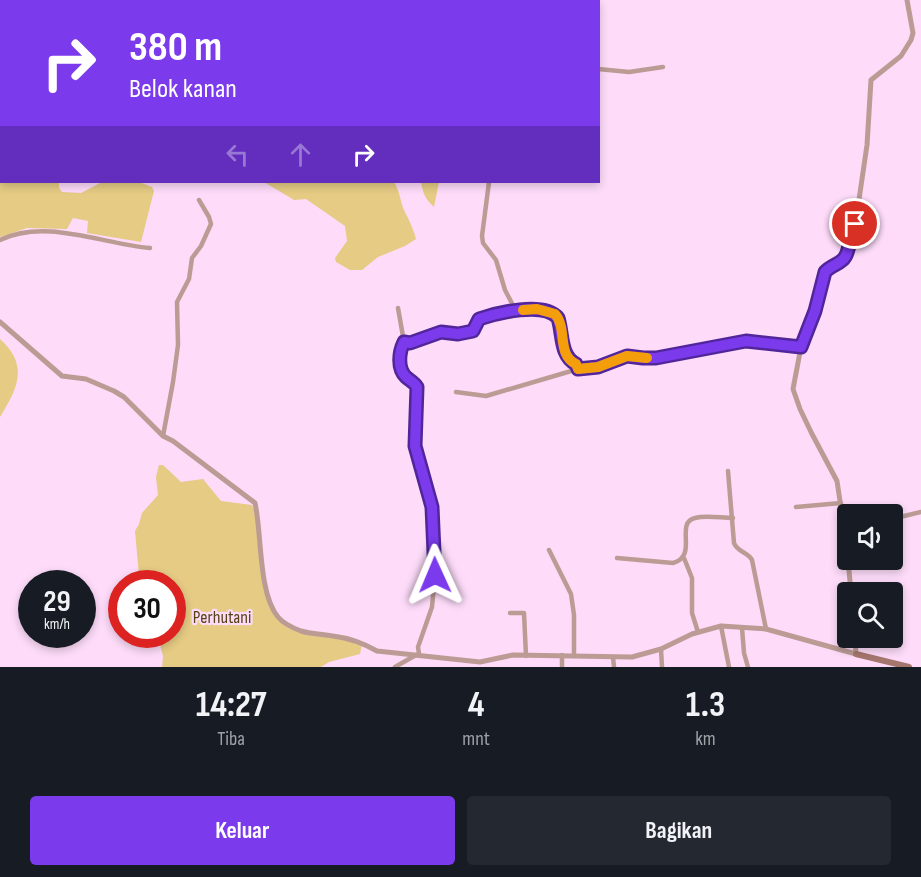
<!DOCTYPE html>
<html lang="id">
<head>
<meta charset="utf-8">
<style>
  body { margin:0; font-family:"Sofia Sans Condensed",sans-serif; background:#242831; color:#f1f3f6; height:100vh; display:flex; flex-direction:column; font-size:22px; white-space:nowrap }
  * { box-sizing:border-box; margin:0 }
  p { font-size:20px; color:#9ea1a6 }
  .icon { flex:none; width:33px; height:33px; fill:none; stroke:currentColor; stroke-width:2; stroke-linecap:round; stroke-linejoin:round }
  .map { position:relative; height:667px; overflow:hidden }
  .drawer { display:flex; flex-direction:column; background:#171b24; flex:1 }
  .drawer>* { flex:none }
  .top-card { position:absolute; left:0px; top:0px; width:600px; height:183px; box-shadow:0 3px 9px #0003; background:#7c3aed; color:#fff; overflow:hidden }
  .tools { position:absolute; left:837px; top:504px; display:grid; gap:12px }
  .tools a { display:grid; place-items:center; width:66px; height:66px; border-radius:6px; background:#171b24; box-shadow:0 3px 9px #0003; font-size:30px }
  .speed { position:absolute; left:18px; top:570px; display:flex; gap:12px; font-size:30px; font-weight:700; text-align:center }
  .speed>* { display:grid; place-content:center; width:78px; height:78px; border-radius:50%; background:#171b24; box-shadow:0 3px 9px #0003; line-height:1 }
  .speed small { font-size:15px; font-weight:400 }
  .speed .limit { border:9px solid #d22; background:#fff; color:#111 }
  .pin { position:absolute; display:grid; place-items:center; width:51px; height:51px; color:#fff; margin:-26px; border:3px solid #fff; border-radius:50%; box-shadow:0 2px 6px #0007 }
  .me { position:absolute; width:66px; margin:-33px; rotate:359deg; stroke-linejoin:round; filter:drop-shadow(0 0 4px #0008) }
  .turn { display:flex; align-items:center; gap:21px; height:126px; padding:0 30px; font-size:27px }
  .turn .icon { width:78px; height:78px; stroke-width:2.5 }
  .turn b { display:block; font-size:42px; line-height:51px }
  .lanes { display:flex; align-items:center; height:57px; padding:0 30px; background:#0003; justify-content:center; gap:30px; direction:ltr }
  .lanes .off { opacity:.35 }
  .eta { display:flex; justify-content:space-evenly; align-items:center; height:102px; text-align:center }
  .eta b { font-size:36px; font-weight:700; line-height:42px }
  .primary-button { display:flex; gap:12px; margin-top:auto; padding:12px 30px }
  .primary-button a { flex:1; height:69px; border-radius:6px; background:#7c3aed; color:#fff; font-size:24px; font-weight:700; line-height:69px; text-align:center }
  .primary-button a+a { background:#242831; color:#f1f3f6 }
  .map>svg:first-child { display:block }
  .green { fill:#e5cb84 }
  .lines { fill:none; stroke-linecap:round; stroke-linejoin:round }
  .minor { stroke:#bc9b95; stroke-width:4.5 }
  .tertiary { stroke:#bc9b95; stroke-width:5 }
  .secondary { stroke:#a5766d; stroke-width:6 }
  .route-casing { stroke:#51269a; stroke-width:15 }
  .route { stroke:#7c3aed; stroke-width:10 }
  .slow { stroke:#f59e0b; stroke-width:10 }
  .labels { text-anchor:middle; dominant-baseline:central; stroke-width:4.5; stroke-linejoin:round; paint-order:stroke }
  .park-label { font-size:18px; fill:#534316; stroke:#fddbf9 }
</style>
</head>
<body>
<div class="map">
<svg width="921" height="667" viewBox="0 0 921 667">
  <rect width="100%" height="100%" fill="#fddbf9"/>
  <path class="green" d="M0 0H437L2 2 1 39Z
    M0 163H1L2 182H59V188L62 192 81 193 102 182 126 183 139 182 152 187 154 191 141 242 87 233 88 221 73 218 67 229 27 228 0 237Z
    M264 182H394C400 191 400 201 404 210 409 220 413 228 416 239L405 246 378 257 362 270H350L336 262 335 258 347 241 345 226 306 199 294 200Z
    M421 182H439L434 207C425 199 423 193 421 182Z
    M0 339C29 365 18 388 0 417Z
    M159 465H163L181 482 203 479 221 501 252 505 255 512 269 604 286 626 362 644 360 654 329 662 321 667H162L163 656 158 637 159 635 172 634V584L141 583 139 576 135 531 139 524 142 513 158 495 156 477Z"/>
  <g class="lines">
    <path class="minor" d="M542 0V2
      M598 69 629 72 663 67
      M489 182 482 236 483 243 496 260 505 290 516 311
      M0 240C46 218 102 244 150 248
      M398 308 404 342 410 343 441 332 458 334 473 331 479 319C505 310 529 306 555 314 568 329 556 354 576 364L578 369
      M404 342C399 352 397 368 406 376 409 380 414 382 417 386L415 446 432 507 435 575 432 607 418 647 419 654
      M456 392 486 396 578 369 598 367 627 356 656 358 746 341 801 347
      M163 436 173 382 178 345 177 302 189 279 192 258 201 246 211 224 209 217 199 200
      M728 471 734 543C737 552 748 552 752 560L766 629
      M796 507 841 503
      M892 519 921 512
      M549 550 571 594 574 615V656
      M617 558 673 563C699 556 674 523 695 518 706 515 721 518 733 518
      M684 558 692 578V613L698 632
      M510 613H524L526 656
      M721 626 729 667
      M742 628 744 653 748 667
      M661 649 662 667
      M562 655V667
      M613 657 614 667
      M395 667 416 655"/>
    <path class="tertiary" d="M0 322 62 376 86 379 114 391 124 397 163 436 173 441 255 503C262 533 258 593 278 617 283 623 293 628 301 631 311 634 323 634 333 636 349 638 363 643 377 651L480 662 513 655 632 657 661 649 692 634 721 626 766 629 856 654 855 638
      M848 554 837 481 812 434 800 409 793 389 801 347 815 311 823 278 827 269 845 258 849 248V236L856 220 867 145 871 80 901 56 911 40 913 33 907 0
      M848 560 851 592"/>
    <path class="secondary" d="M856 654 909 667"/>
  </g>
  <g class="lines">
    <defs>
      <path id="route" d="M435 575 432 507 415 446 417 387C414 382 409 380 406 377 397 368 399 352 404 342L410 343 441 332 458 334 473 331 479 319C497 313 544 301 558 318 563 334 560 356 576 364L578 369 598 367 627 356 643 358H656L746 341 801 347 815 311 825 272C831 265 841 264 845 257 851 248 848 236 855 224"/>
    </defs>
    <use href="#route" class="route-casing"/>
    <use href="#route" class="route"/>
    <path class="slow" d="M523 310 537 309 555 314C568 329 556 354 576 364L578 369 598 367 627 356 647 358"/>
  </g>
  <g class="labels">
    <g class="park-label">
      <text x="222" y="617">Perhutani</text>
    </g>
  </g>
</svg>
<div class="tools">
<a><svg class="icon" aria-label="sound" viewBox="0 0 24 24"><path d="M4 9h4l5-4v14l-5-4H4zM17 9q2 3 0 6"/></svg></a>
<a><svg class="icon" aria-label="search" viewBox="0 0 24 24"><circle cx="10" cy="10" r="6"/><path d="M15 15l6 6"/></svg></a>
</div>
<div class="speed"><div>29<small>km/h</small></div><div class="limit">30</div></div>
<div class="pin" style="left:855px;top:224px;background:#d93025"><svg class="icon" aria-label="arrive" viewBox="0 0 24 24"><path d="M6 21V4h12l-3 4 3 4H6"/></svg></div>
<svg class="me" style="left:435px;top:575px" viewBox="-20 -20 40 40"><path d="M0-17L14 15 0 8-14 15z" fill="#7c3aed" stroke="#fff" stroke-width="4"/></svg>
<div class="top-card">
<div class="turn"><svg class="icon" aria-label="right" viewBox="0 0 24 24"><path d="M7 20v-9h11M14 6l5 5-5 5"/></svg><div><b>380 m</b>Belok kanan</div></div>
<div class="lanes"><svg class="icon off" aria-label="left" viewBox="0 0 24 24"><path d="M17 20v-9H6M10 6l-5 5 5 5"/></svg><svg class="icon off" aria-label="ahead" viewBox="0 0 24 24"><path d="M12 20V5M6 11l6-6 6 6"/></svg><svg class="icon" aria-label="right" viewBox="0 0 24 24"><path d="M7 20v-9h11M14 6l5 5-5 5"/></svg></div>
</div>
</div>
<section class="drawer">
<div class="eta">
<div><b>14:27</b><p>Tiba</p></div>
<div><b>4</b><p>mnt</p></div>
<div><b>1.3</b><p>km</p></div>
</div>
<div class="primary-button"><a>Keluar</a><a>Bagikan</a></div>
</section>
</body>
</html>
